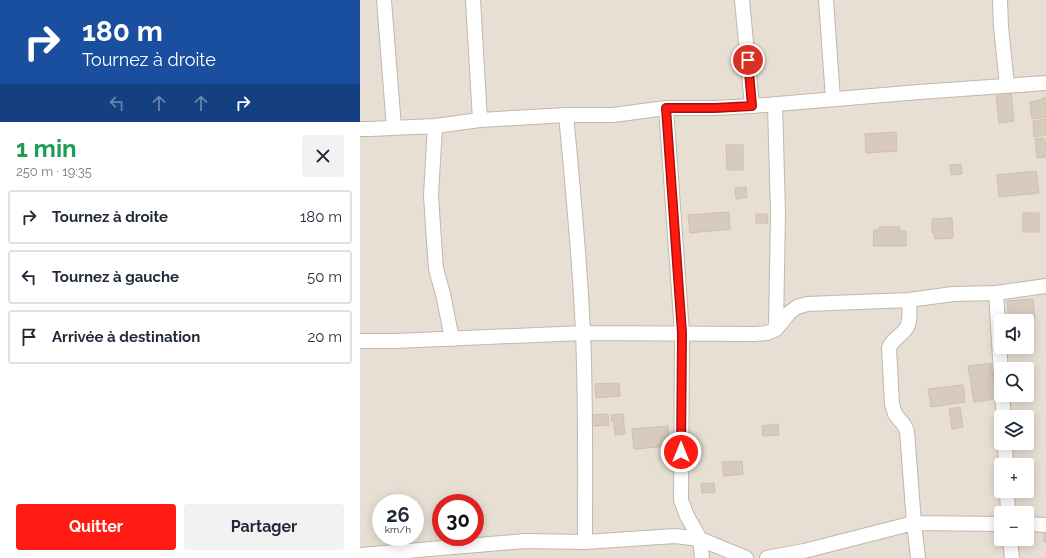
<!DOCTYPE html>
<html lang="fr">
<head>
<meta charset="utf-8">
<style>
  body { margin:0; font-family:Raleway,sans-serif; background:#f2f2f3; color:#1f2937; height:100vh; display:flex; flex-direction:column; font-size:15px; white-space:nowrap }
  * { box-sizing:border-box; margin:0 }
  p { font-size:13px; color:#747a83 }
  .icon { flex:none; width:22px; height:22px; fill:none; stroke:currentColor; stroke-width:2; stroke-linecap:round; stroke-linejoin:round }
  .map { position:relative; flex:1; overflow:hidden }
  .drawer { display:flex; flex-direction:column; background:#fff; width:360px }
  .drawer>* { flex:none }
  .hud { background:#1a4fa0; color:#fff; overflow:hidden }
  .controls { position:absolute; left:634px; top:314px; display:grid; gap:8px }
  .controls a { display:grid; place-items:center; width:40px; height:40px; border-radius:4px; background:#fff; box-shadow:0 2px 10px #0003; font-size:20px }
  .speed { position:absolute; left:12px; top:494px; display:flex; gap:8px; font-size:20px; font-weight:700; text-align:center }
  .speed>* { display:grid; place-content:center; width:52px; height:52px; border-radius:50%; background:#fff; box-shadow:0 2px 10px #0003; line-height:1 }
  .speed small { font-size:10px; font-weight:400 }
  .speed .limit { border:6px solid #d22; background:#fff; color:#111 }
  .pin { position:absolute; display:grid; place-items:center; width:34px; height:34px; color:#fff; margin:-17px; border:2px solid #fff; border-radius:50%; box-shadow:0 1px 4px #0007 }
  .me { position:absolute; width:44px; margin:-22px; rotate:0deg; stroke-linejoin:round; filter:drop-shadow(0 0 3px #0008) }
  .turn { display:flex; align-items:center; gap:14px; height:84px; padding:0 16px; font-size:18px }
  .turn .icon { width:52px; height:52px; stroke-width:2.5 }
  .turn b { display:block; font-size:28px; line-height:34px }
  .lanes { display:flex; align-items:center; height:38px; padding:0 16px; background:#0003; justify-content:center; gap:20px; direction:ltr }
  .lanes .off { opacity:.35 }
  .round { display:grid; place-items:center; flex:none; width:42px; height:42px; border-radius:4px; background:#f2f2f3 }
  .headline { display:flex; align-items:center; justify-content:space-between; height:68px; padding:0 16px }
  h1 { font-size:24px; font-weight:700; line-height:30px; color:#1e9e55 }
  .cta { display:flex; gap:8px; margin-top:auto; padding:8px 16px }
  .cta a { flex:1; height:46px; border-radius:4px; background:#ff1b11; color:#fff; font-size:16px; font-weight:700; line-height:46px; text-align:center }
  .cta a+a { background:#f2f2f3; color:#1f2937 }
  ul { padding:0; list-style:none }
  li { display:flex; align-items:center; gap:12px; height:54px; margin:0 8px 6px; padding:0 8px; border:2px solid #e0e1e3; border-radius:4px }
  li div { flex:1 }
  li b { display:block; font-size:15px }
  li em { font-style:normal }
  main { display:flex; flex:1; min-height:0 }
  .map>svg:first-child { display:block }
  .residential { fill:#e7dfd3; fill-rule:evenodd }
  .building { fill:#d8cbbd; stroke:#d0bfad }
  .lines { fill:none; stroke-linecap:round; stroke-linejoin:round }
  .street-casing { stroke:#c2b7ab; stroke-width:16 }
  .street { stroke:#fff; stroke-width:14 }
  .route-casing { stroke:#a6120b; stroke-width:10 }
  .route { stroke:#ff1b11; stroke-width:7 }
</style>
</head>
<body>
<main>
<section class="drawer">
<div class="hud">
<div class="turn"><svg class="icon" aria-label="right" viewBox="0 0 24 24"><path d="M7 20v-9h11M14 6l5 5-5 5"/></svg><div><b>180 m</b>Tournez à droite</div></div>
<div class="lanes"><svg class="icon off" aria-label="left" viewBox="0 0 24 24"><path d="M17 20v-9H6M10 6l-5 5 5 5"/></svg><svg class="icon off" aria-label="ahead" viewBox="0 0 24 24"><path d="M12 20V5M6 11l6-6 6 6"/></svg><svg class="icon off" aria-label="ahead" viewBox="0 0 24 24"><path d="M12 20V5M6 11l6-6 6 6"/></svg><svg class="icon" aria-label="right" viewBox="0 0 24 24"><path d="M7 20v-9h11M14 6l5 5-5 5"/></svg></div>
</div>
<div class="headline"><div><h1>1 min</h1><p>250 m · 19:35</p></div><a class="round"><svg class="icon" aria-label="close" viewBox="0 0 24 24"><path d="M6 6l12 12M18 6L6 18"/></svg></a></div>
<ul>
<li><svg class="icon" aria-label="right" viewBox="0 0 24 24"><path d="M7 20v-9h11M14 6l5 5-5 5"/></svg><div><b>Tournez à droite</b></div><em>180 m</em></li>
<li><svg class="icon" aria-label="left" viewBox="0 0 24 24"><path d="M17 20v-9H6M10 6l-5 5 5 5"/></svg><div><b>Tournez à gauche</b></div><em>50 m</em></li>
<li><svg class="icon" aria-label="arrive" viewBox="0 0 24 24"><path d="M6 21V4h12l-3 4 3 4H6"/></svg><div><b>Arrivée à destination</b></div><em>20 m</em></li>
</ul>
<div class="cta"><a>Quitter</a><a>Partager</a></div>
</section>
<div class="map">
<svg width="686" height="558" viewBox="0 0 686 558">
  <rect width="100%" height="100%" fill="#f3eee5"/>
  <path class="residential" d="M0 0H686V558H0ZM641 321H667V347H641ZM641 369H667V395H641ZM641 417H667V443H641ZM641 465H667V491H641ZM21 503H55V537H21ZM81 503H115V537H81ZM641 513H667V539H641Z"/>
  <path class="building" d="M650 84 654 121 639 123 635 85Z
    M682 98H686V117L672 119 670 102 682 100Z
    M686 119V135L674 137 673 121Z
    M536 132 537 151 506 153 505 134Z
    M684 138 685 143H686V157L677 158 675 139Z
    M366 145H383V170H367Z
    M601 164 602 174 591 175 590 165Z
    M676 171 679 193 639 197 637 175Z
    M386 187 387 197 376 199 375 188Z
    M369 212 370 229 330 233 328 215Z
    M663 213H679V232H663Z
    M396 214H407L408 223H396Z
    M592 218 593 238 575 239 574 233H572V219Z
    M519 227H540L539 231H546V246H513L514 230H519Z
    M673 299 675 319 649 321 647 301Z
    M631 363 636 399 614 402 608 366Z
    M259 383 260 396 236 398 235 384Z
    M603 385 605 402 571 407 568 389Z
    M600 407 603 427 592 429 589 409Z
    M248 414 249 425 229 426 228 415Z
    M263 414 265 434 255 435 254 422H252L251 415Z
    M418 424 419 435 403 436 402 426Z
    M308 426 309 446 274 449 272 429Z
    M382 461 383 474 364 476 362 462Z
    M354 483 355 492 342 493 341 484Z
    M686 525V542H684V526Z"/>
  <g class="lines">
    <defs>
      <path id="street" d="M24 0 34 128
        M113 0 120 120
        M382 0 392 106
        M466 0 473 99
        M640 0 641 27 647 85
        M415 104 418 213 416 329
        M306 108 322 333 321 500 327 516 340 539 342 558
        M206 115C213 188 220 260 223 333 226 402 225 472 225 542
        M75 126 71 195 74 241 76 269 83 294 92 339
        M0 129H10L75 126 120 120 206 115H253L306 108H355L392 106 559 92 686 83
        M636 293 641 374
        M549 300C549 310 552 324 544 331 539 337 532 340 529 348L532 404 535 414 544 425 547 431 554 523 558 558
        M0 341H35L223 333 394 334 407 333 416 329 429 313 437 307 447 304 549 300 593 294 636 293 686 286
        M642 395 644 417
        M645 443 646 465
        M647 491 648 513
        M667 524 686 525
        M650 539 652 558
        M0 555 165 541 225 542 315 536 340 539 386 558
        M407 558 444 551 554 523 641 524"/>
    </defs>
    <use href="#street" class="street-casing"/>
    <use href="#street" class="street"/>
  </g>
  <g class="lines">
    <defs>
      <path id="route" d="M321 452 322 333 306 108H355L392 106 388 60"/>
    </defs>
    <use href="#route" class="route-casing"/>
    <use href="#route" class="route"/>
  </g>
</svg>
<div class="controls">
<a><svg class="icon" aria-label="sound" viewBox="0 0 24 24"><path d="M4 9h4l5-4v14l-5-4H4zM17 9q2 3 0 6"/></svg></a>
<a><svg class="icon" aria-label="search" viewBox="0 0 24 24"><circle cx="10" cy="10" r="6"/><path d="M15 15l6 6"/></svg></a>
<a><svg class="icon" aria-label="layers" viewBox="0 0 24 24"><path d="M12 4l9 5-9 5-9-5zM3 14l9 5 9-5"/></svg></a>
<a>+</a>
<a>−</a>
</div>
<div class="speed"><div>26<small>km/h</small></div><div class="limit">30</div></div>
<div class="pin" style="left:388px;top:60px;background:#d93025"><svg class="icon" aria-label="arrive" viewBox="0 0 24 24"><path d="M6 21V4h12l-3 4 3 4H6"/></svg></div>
<svg class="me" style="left:321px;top:452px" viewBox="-20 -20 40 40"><circle r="17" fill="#ff1b11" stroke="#fff" stroke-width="3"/><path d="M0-11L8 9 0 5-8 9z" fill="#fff"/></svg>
</div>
</main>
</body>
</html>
